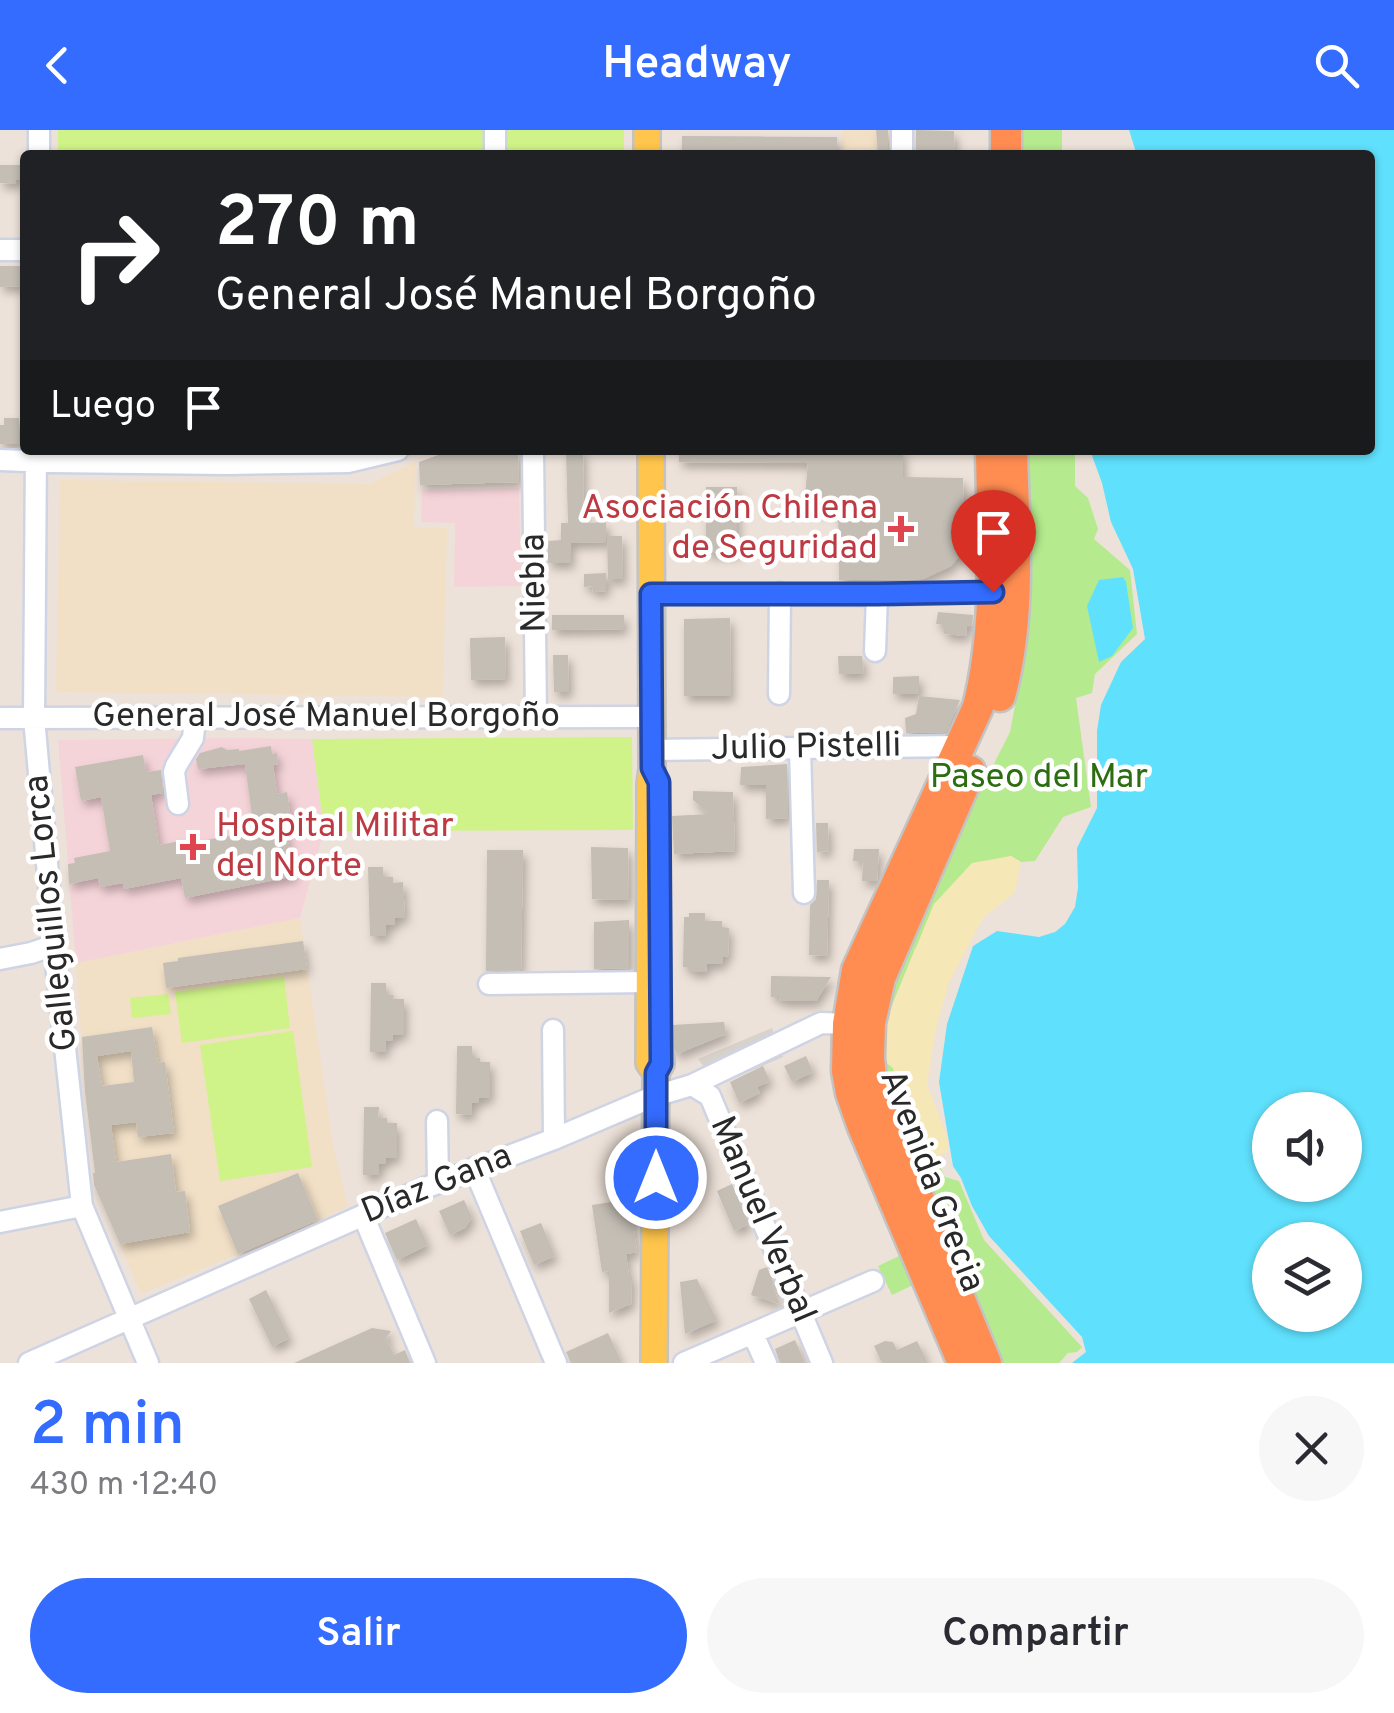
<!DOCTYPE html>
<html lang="es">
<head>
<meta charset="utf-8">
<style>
  body { margin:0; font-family:Overpass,sans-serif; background:#f7f7f7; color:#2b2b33; height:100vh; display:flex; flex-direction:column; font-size:38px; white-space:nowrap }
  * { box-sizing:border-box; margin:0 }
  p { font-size:32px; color:#7c7c81 }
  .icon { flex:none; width:55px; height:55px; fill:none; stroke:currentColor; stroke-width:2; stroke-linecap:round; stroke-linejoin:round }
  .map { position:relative; height:1233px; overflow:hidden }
  .panel { display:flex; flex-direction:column; background:#fff; flex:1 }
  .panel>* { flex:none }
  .guide { position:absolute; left:20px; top:20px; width:1355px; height:305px; border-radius:10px; box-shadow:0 2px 8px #0004; background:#202124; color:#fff; overflow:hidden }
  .controls { position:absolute; left:1252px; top:962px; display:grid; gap:20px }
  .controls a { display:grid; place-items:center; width:110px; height:110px; border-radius:50%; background:#fff; box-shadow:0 2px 8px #0004; font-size:50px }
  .pin { position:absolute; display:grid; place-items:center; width:85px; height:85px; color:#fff; margin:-102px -42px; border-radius:50% 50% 50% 0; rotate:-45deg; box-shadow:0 0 10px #0007 }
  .pin .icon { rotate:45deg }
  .me { position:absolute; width:110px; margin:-55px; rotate:0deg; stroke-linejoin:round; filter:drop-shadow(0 0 8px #0008) }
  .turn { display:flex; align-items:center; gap:35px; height:210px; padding:0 30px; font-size:45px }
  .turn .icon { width:130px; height:130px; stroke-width:2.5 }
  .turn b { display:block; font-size:70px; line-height:85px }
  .then { display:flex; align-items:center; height:95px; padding:0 30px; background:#0003; gap:20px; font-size:38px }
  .round { display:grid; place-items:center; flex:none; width:105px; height:105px; border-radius:52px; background:#f7f7f7 }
  .summary { display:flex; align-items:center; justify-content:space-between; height:170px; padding:0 30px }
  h1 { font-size:60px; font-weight:600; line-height:75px; color:#346cff }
  .button { display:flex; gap:20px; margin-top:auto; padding:20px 30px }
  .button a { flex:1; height:115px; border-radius:60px; background:#346cff; color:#fff; font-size:40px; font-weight:600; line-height:115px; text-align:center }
  .button a+a { background:#f7f7f7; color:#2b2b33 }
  header { display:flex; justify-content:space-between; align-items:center; height:130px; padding:0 30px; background:#346cff; color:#fff; font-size:45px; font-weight:600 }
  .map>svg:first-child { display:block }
  .education { fill:#f1dfc6 }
  .medical { fill:#f5d4d9 }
  .green { fill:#b6ea8e }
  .sand { fill:#f6e7b7 }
  .pitch { fill:#cff388 }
  .plaza { fill:#d8d2cc }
  .water { fill:#5fe0fc; fill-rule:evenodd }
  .building { fill:#c4beb5; fill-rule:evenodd; filter:url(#shadow) }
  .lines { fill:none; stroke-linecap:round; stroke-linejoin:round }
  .minor-casing { stroke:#ced4e4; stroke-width:25 }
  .major-casing { stroke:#c3c3c3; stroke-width:30 }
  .highway-casing { stroke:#c3c3c3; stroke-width:35 }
  .minor { stroke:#fff; stroke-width:20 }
  .major { stroke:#ffc54c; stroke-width:25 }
  .highway { stroke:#ff8d52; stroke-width:30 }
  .route-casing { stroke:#2246a6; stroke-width:25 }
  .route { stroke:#346cff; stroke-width:18 }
  .health-dot { fill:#e0444e; stroke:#fff; stroke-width:4 }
  .labels { text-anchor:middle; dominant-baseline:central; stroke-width:9; stroke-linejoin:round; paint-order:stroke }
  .health-label { font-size:35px; fill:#be3a42; stroke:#fff; text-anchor:end }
  .street-label { font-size:35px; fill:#292929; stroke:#fff }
  .park-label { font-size:35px; fill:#2d6d11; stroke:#fff }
</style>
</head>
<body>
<header><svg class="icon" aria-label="back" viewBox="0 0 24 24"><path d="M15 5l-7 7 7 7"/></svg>Headway<svg class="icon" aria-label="search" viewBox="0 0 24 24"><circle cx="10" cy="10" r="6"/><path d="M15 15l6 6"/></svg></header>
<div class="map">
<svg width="1394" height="1233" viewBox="0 0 1394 1233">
  <defs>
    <filter id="shadow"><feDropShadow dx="3.5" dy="6" stdDeviation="5" flood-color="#0004"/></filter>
  </defs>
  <rect width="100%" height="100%" fill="#ede2d9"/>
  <path class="education" d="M842 0H905V25H842Z
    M415 332 414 397 447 398 443 567 56 562 60 350 370 354Z
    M300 788 333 1015 348 1076 318 1091 141 1164 94 1055 93 1043 95 1042 85 962 76 833Z"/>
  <path class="medical" d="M519 358 521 456 454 457 455 393 421 392 422 360Z
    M238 608 312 609 324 701 300 788 76 833 58 610Z"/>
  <path class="green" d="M1019 0H1062V25H1019Z
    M1018 320H1075V356L1088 368 1098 399 1094 409 1130 440 1137 504 1095 544 1092 563 1076 568 1091 677 1063 687 1035 731 1021 732 1011 726 980 733 915 819 884 895 893 938 926 1030 935 1026 945 1047 959 1051 984 1110 1082 1217 1077 1222 1068 1223 1059 1233H995L878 964 885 849 1010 602 1022 539Z
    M899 1126 913 1155 892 1165 878 1136Z"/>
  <path class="sand" d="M1011 726 1021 732 1015 762 983 788 949 852 935 902 927 955 948 1009V1022L926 1030 893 938 884 931V895L934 774 972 733Z"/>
  <path class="pitch" d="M58 0H624V25H58Z
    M632 607 633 700 324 701 312 609Z
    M284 847 290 898 182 913 175 862Z
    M168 864 171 884 132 888 130 868Z
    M293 901 312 1037 220 1051 200 915Z"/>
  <path class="plaza" d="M772 898 783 927 718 955 698 929Z"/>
  <path class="water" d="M1129 0H1394V1233H1072L1086 1222 1082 1207 989 1106 972 1076 961 1048 953 1036 939 952 947 894 973 816 997 801 1039 807 1055 802 1065 794 1075 777 1078 758 1077 718 1097 678V601L1101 575 1121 532 1145 509 1133 439 1111 392 1102 353 1090 320H1370V25H1134L1135 19ZM1270 980H1345V1055H1270ZM1270 1110H1345V1185H1270Z
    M1123 447 1126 452 1133 498 1112 526 1099 532 1087 476 1099 450Z"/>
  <path class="building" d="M876 0H888V24H878Z
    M916 0 954 1 955 25H916Z
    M682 6 837 7V25H682Z
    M0 35H22L21 50H16V54L0 53Z
    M0 136H22L21 156 0 157Z
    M4 288H19V314H0V295H4Z
    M452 320H518L519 352 420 355 419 332Z
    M566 320H583L584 393 606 392V412L571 413V433H548V411L561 410V393H568Z
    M679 320H903V347L963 348 965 419 951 436 923 449 839 450 838 380 804 377 808 333 679 332Z
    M706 357H737V423H706Z
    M607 406H622L623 449H608Z
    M606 443V461L593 462 592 456 584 457V444Z
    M938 482 973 485 972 496 967 495 966 506 944 504V495L936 494Z
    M552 485H624V499L552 500Z
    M730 488 731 566H684V489Z
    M505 507 506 549 471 550 470 508Z
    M553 525H568L569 562H554Z
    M838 526H862L864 544H839Z
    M919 546V564H893V547Z
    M919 566 960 570 946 602 906 603 905 588 916 584Z
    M271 616 272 624 277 623 278 634 273 635 277 664 287 662 292 696 285 697 295 746 185 768 181 748 124 759 123 753 100 757 98 748 69 754 68 734 75 733 74 728 110 721 101 667 81 671 75 637 143 625 146 642 161 640 163 663 151 665 159 715 190 709 191 713 254 701 245 634 198 639 196 629 200 623 222 617 227 620 239 619V621Z
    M787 634 788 688 766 689V655H740L741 637Z
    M693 661 733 662 735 721 674 724 672 686 709 684 693 670Z
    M816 693H828L829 721 817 722Z
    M591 717 628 718 629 770 592 769Z
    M854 719H879L877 751H862L863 731H853Z
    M487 720H523L521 840 486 841Z
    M368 737H383V747H393V753L403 752 405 788H395V795H386V806H370Z
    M817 750H829L827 826 809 825 810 775 816 769Z
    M689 783H705V791H722V797L729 798 728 826 723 827V834H707L706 842H690V837H683L684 787H689Z
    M629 790V838L594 839V792Z
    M303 811 307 839 166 858 163 833 178 831V828Z
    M771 846 831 847 816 871H780L779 867H771Z
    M371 853H386V864L394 865 393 869H404V905H393V911L386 910V922H370Z
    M724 892 726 904 677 924 672 916V895Z
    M152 897 158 933 165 932 174 1003 138 1007 136 992 111 995 116 1032 171 1024 176 1062 185 1061 190 1102 120 1114 94 1055 93 1043H95L85 962 82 907ZM131 921 134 952 102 956 97 926Z
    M457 916H472V928H480V932H490V968H479V973H472V985L456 984Z
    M806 926 813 942 792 952 784 936Z
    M763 936 770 951 757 957 760 963 739 973 730 952Z
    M364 977H379L378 988H387V993H397V1028H386V1034H379V1045H363Z
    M298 1043 318 1090 238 1124 218 1076Z
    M732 1054 749 1094 734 1101 717 1061Z
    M464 1070 472 1087 465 1098 450 1105 439 1081Z
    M624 1070 626 1081 631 1080 637 1122 626 1124 629 1147H632L631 1174 609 1183V1141L602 1142 592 1075Z
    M416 1089 428 1115 397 1130 385 1103Z
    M541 1093 555 1126 534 1135 520 1101Z
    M767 1137 774 1154 772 1155 780 1174 751 1165 759 1140Z
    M697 1149 717 1190 685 1204 680 1152Z
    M266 1160 290 1208 272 1217 249 1169Z
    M372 1198 391 1201 386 1208 394 1225 405 1220 410 1233H294Z
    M608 1203 622 1233H571L566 1222Z
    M795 1210 805 1233H780L775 1219Z
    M885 1211 893 1212 897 1220 917 1211 928 1233H882L874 1216Z"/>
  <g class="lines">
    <defs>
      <path id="minor" d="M495 0V25
        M902 0V25
        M39 25V0
        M0 120H25
        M36 320 34 588 56 834 82 1076 148 1233
        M533 320 536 587
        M0 330 50 332 227 334 348 332 398 320
        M651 464 877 465 993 462 1003 467
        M875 521 877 465
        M779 564 780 463
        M0 588 652 587
        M800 619 804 763
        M652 620 959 616
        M178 674 174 642 176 636 193 608 195 588
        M0 829 31 823 55 815
        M489 854 650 852
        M553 900 554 1009
        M692 955 710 966 822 1233
        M437 991 438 1053
        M474 1038 556 1233
        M363 1085 425 1233
        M0 1092 82 1076
        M753 1204 766 1233
        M29 1233 425 1058 554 1009 655 966 692 955 821 893 848 894
        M684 1233 873 1151"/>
      <path id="major" d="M647 0V25
        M651 320 652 638 650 654 649 933 656 943
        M654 1233 656 943 661 934V927"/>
      <path id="highway" d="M1006 0V25
        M1000 566C1022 486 1014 402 1012 320
        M970 641 880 848 870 893 869 928 872 959 885 994 907 1041 986 1233
        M963 1233 863 997 851 963 847 941 848 894 857 840 978 577C999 493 992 405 991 320"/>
    </defs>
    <use href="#minor" class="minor-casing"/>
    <use href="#major" class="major-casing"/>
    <use href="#highway" class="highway-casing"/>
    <use href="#minor" class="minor"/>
    <use href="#major" class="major"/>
    <use href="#highway" class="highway"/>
  </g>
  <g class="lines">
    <defs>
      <path id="route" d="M656 1048V943L661 934 659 652 652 638 651 464H877L993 462"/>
    </defs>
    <use href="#route" class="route-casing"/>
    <use href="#route" class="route"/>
  </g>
  <g class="health-dot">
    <path d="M896 384h10v10h10v10h-10v10h-10v-10h-10v-10h10z"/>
    <path d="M188 702h10v10h10v10h-10v10h-10v-10h-10v-10h10z"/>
  </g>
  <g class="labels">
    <g class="health-label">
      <text x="878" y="379">Asociación Chilena<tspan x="878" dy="40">de Seguridad</tspan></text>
      <text x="216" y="697" text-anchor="start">Hospital Militar<tspan x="216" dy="40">del Norte</tspan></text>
    </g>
    <g class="street-label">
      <text transform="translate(535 453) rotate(-91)">Niebla</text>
      <text x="326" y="587">General José Manuel Borgoño</text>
      <text transform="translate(806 618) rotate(-1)">Julio Pistelli</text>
      <text transform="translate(52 783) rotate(-96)">Galleguillos Lorca</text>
      <text transform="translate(931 1051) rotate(69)">Avenida Grecia</text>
      <text transform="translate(437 1055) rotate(-22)">Díaz Gana</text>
      <text transform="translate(762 1090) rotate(67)">Manuel Verbal</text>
    </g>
    <g class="park-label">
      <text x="1039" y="648">Paseo del Mar</text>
    </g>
  </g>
</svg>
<div class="controls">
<a><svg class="icon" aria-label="sound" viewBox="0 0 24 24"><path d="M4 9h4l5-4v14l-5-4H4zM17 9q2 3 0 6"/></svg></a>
<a><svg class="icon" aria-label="layers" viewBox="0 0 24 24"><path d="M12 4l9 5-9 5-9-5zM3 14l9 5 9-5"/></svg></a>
</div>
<div class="pin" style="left:993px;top:462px;background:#d93025"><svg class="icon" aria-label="arrive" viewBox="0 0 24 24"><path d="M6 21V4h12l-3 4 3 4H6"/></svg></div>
<svg class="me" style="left:656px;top:1048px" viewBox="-20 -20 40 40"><circle r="17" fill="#346cff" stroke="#fff" stroke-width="3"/><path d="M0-11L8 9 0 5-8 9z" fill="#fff"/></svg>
<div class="guide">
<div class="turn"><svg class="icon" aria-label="right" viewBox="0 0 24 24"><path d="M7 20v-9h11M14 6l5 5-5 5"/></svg><div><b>270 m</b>General José Manuel Borgoño</div></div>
<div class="then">Luego<svg class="icon" aria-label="arrive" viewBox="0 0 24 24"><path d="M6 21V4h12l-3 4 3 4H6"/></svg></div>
</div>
</div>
<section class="panel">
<div class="summary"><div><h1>2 min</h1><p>430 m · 12:40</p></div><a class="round"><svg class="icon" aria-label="close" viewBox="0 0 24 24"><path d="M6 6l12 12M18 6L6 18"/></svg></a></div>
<div class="button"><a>Salir</a><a>Compartir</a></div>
</section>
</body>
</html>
